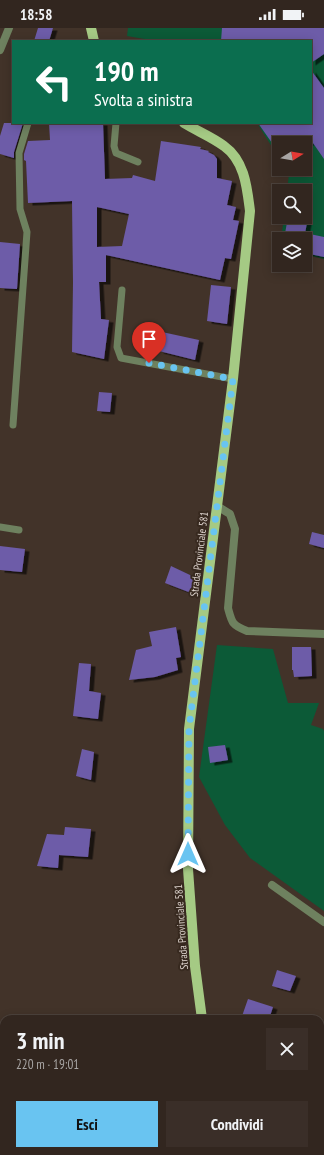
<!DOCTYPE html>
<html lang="it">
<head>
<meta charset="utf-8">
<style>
  body { margin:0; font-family:"PT Sans Narrow",sans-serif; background:#3a2e28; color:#f1f3f6; height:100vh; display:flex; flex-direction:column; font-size:15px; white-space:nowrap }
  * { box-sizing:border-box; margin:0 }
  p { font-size:13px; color:#a8a5a4 }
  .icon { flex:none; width:22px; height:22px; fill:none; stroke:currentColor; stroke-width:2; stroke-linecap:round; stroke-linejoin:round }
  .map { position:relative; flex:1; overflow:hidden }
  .sheet { position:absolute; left:0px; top:987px; width:324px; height:140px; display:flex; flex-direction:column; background:#32261f; border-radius:12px 12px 0 0; box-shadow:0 2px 10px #0003,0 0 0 1px #4d433d }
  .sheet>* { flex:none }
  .banner { position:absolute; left:12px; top:12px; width:300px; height:84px; border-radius:0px; box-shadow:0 2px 10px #0003,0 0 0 1px #4d433d; background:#0b6e4f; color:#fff; overflow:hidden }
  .needle { width:26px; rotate:79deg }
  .controls { position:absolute; left:272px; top:108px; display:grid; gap:8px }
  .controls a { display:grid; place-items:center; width:40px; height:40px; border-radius:0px; background:#32261f; box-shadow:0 2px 10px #0003,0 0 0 1px #4d433d; font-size:20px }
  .pin { position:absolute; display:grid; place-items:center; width:34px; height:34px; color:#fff; margin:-41px -17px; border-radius:50% 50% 50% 0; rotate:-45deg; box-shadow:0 0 4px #0007 }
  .pin .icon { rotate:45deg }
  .me { position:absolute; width:44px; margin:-22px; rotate:0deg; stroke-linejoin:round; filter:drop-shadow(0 0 3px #0008) }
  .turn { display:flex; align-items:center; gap:14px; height:84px; padding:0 16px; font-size:18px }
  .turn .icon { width:52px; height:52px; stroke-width:2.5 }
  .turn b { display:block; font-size:28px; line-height:34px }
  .round { display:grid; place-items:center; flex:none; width:42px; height:42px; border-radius:0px; background:#3a2e28 }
  .head { display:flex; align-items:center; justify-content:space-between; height:68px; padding:0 16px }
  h1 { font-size:24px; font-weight:700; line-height:30px }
  .cta { display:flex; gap:8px; margin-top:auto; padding:8px 16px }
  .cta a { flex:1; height:46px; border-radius:0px; background:#69c4f1; color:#111; font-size:16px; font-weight:700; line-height:46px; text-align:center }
  .cta a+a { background:#3a2e28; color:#f1f3f6 }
  .status { display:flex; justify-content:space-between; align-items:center; height:28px; padding:0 20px; background:#32261f; direction:ltr }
  .status svg { height:11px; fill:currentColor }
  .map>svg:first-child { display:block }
  .green { fill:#0c5a37 }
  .building { fill:#6d5ba8; fill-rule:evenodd; filter:url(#shadow) }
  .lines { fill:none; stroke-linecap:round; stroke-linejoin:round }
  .service { stroke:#6e815f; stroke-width:7 }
  .minor { stroke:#6e815f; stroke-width:8 }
  .tertiary { stroke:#6e815f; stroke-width:8 }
  .primary { stroke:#a5ca84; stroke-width:10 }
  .route { stroke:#69c4f1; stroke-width:7; stroke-dasharray:0 12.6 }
  .labels { text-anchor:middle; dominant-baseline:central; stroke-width:4; stroke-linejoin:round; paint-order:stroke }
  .street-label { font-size:11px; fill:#ddd3cd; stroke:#37291f }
</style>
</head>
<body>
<div class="status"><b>18:58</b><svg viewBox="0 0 49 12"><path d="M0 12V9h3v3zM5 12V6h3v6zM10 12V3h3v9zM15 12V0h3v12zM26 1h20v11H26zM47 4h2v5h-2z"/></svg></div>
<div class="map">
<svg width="324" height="1127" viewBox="0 0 324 1127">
  <defs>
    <filter id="shadow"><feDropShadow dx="4.5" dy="2.5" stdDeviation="0" flood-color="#0009"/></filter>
  </defs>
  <rect width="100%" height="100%" fill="#423329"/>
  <path class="green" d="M128 0H324V231L305 226V211H281L284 189H305V163H287L289 146 286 141H305V115H279V130L257 95H311V13H156L127 8Z
    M217 617 273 621 288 675H319L311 697 323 701 324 703V883L250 830 225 797 199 749Z"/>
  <path class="building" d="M38 0H53L49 13H34Z
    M222 0H324V26L311 35V13H221Z
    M311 42 324 60V131L313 115H272L258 95H311Z
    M4 95H23L14 124V130L0 126V108Z
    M49 95H103L105 151 132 150 133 147 155 153 161 113 201 119 200 121 209 123 208 124 214 127 217 131V150L232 153 227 177 236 179 233 192 239 193 231 231 225 230 220 252 106 227V254H99L101 291 109 292 104 331 72 324 73 255 72 173 28 175 26 133 24 132V126L28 113 50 112ZM97 179 129 186 122 218 97 219Z
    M288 189H308L304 211H284Z
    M305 205 324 209V229L305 225Z
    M0 214 20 216 17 261 0 260Z
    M211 257 231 259 227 296 207 293Z
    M162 304 199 312 195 332 159 323Z
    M99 364 112 365 110 384 97 383Z
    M312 504 324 507V520L309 516Z
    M0 518 25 521 22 544 0 542Z
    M171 538 190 547 200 565 199 568 165 555Z
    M176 599 181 629 176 630 178 642 155 649 129 652 136 622 152 618 149 604Z
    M292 619H311L312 648 294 649 293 642H292Z
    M79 635 91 636 89 663 101 665 98 691 73 688Z
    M225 717 228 732 210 735 208 719Z
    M82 721 94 724 91 752 76 748Z
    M65 799 91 801 88 829 59 827 58 840 37 838 47 806 64 807Z
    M277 942 296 948 290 963 272 958Z
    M248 971 273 979 269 991H241Z"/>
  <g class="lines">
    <path class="service" d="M116 95 114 118 116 125 138 134
      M122 262 117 319 121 330 233 351
      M13 397 27 204 20 181 19 125 28 95
      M0 499 19 502"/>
    <path class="minor" d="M217 478 230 486 235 501 228 580C232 595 232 597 247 603L324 606
      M272 857 324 894"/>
    <path class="tertiary" d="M0 22 9 0"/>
    <path class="primary" d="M91 0 94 13
      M184 95C197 103 212 109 224 118 245 133 247 160 250 183L233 351 189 701 188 841 195 938 202 991
      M237 1123 238 1127"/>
  </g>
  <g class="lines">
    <path class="route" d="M149 335 233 351 189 701 188 826"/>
  </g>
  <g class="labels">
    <g class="street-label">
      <text transform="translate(199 526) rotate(-83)">Strada Provinciale 581</text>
      <text transform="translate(181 899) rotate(-94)">Strada Provinciale 581</text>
    </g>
  </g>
</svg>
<div class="controls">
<a><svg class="needle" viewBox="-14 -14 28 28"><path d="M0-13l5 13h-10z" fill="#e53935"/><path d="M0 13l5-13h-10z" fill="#a8a5a4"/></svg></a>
<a><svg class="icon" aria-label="search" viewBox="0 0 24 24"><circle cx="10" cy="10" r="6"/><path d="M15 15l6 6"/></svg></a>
<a><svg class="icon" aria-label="layers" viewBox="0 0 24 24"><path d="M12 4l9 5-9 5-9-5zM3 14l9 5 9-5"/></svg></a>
</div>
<div class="pin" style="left:149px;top:335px;background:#d93025"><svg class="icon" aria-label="arrive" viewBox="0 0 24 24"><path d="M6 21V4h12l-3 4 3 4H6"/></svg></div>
<svg class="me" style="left:188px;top:826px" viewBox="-20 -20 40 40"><path d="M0-17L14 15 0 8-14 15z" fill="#69c4f1" stroke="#fff" stroke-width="4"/></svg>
<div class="banner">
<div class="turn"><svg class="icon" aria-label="left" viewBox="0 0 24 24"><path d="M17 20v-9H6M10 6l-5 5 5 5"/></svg><div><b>190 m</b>Svolta a sinistra</div></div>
</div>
<section class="sheet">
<div class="head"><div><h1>3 min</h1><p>220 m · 19:01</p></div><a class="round"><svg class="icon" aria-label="close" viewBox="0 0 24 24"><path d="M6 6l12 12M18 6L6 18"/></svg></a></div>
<div class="cta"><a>Esci</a><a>Condividi</a></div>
</section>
</div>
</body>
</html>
